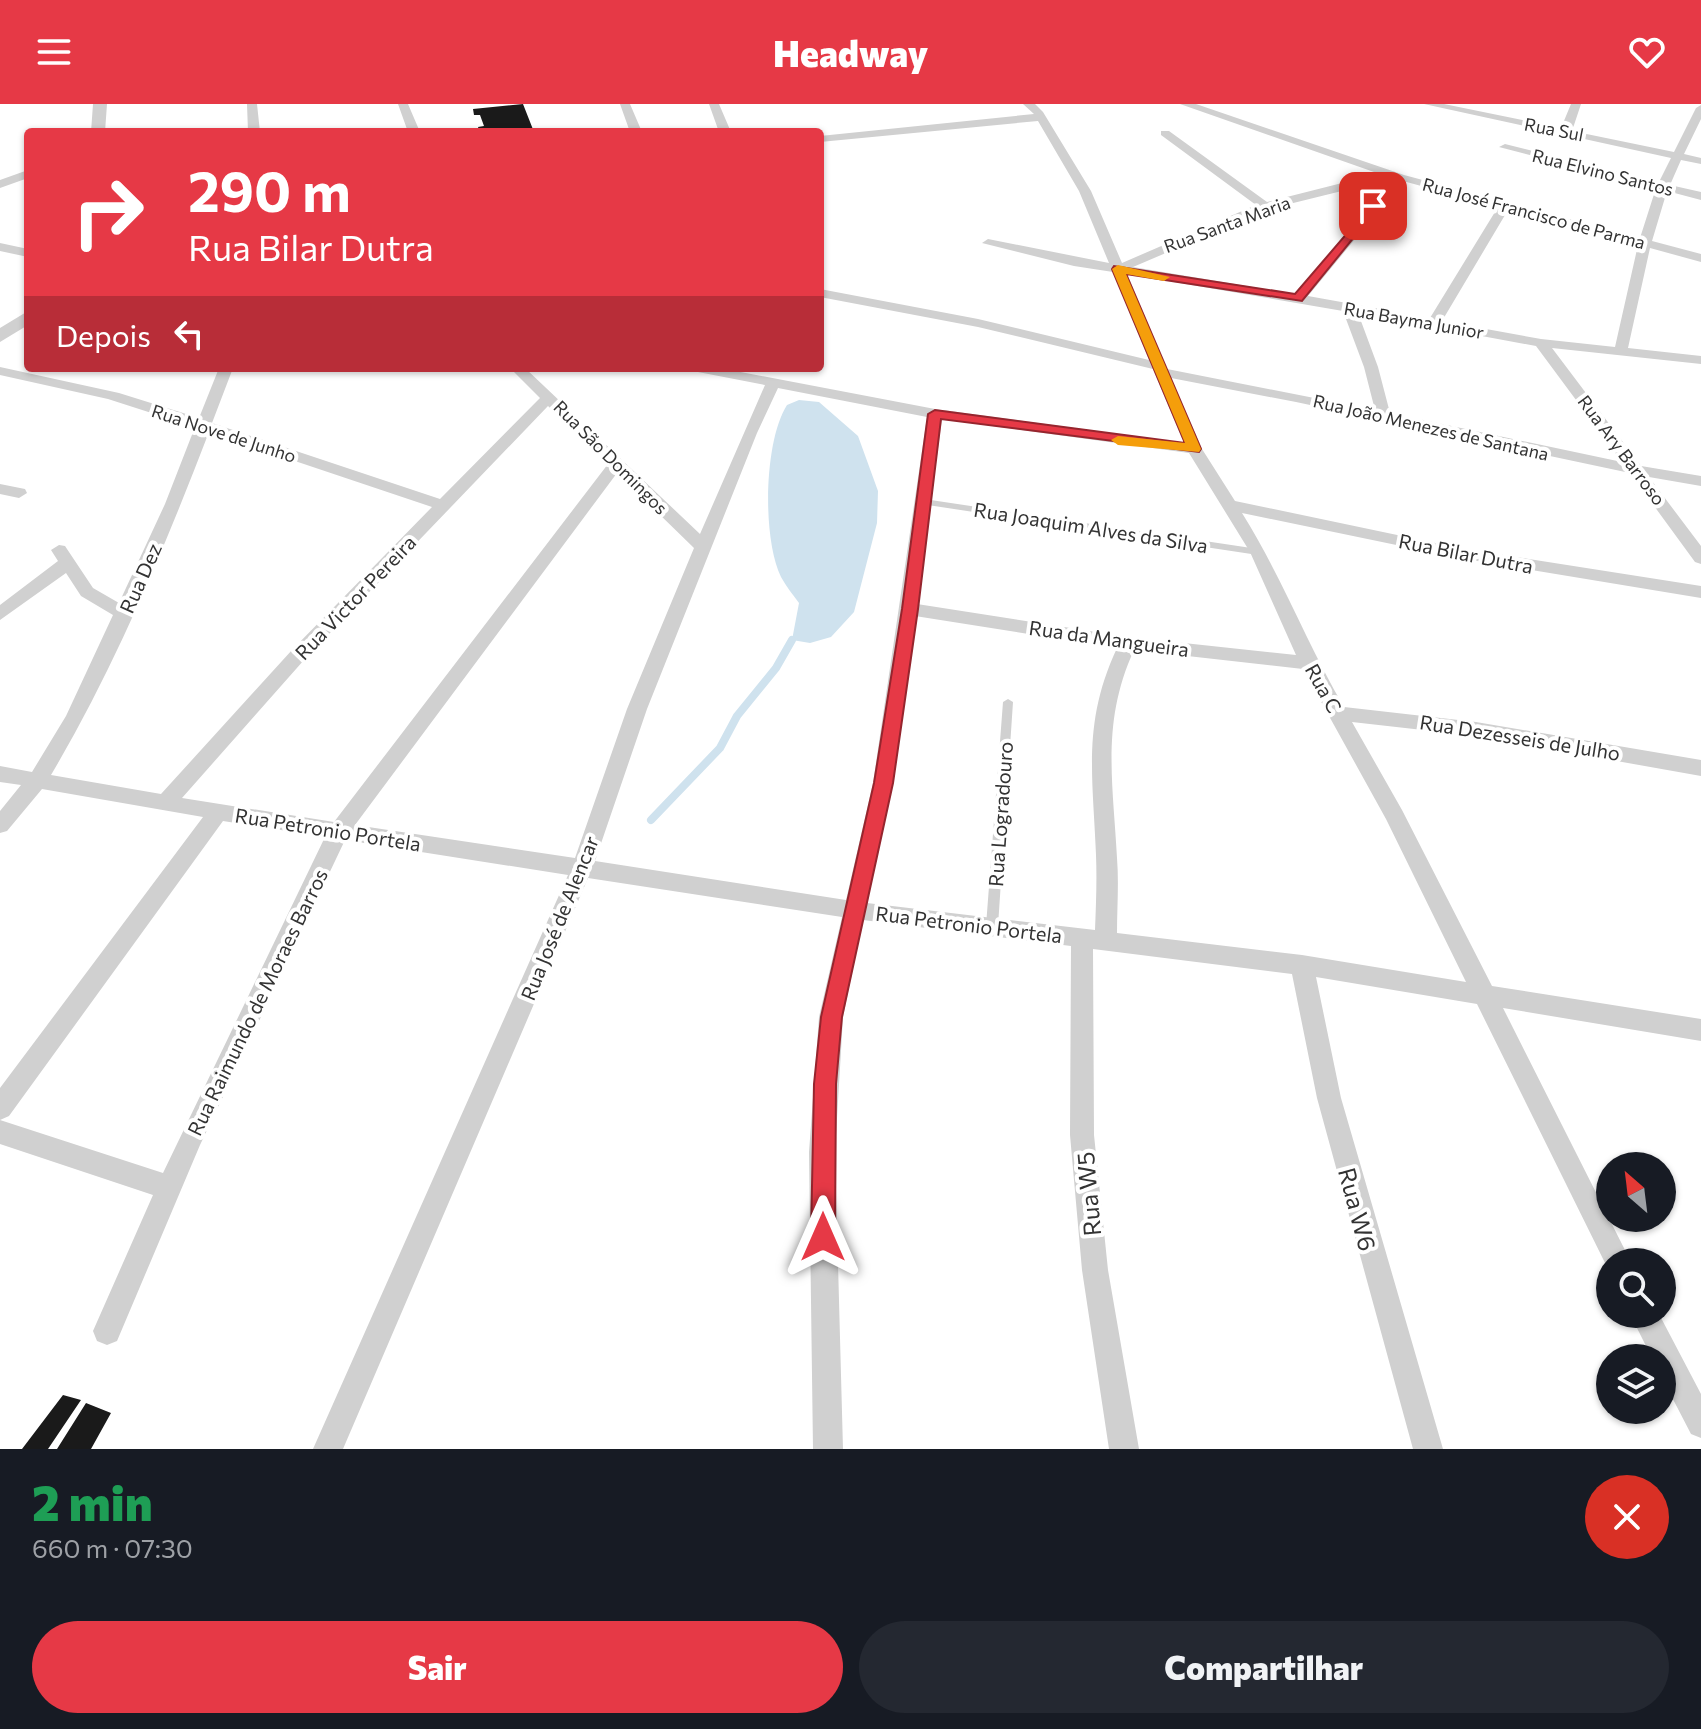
<!DOCTYPE html>
<html lang="pt">
<head>
<meta charset="utf-8">
<style>
  body { margin:0; font-family:Commissioner,sans-serif; background:#242831; color:#f1f3f6; height:100vh; display:flex; flex-direction:column; font-size:30px; white-space:nowrap }
  * { box-sizing:border-box; margin:0 }
  p { font-size:26px; color:#9ea1a6 }
  .icon { flex:none; width:44px; height:44px; fill:none; stroke:currentColor; stroke-width:2; stroke-linecap:round; stroke-linejoin:round }
  .map { position:relative; height:1345px; overflow:hidden }
  .details { display:flex; flex-direction:column; background:#171b24; flex:1 }
  .details>* { flex:none }
  .banner { position:absolute; left:24px; top:24px; width:800px; height:244px; border-radius:8px; box-shadow:0 2px 6px #0004; background:#e63946; color:#fff; overflow:hidden }
  .needle { width:52px; rotate:332deg }
  .fabs { position:absolute; left:1596px; top:1048px; display:grid; gap:16px }
  .fabs a { display:grid; place-items:center; width:80px; height:80px; border-radius:50%; background:#171b24; box-shadow:0 2px 6px #0004; font-size:40px }
  .pin { position:absolute; display:grid; place-items:center; width:68px; height:68px; color:#fff; margin:-34px; border-radius:16px; box-shadow:0 4px 12px #0006 }
  .me { position:absolute; width:88px; margin:-44px; rotate:0deg; stroke-linejoin:round; filter:drop-shadow(0 0 6px #0008) }
  .turn { display:flex; align-items:center; gap:28px; height:168px; padding:0 32px; font-size:36px }
  .turn .icon { width:104px; height:104px; stroke-width:2.5 }
  .turn b { display:block; font-size:56px; line-height:68px }
  .then { display:flex; align-items:center; height:76px; padding:0 32px; background:#0003; gap:16px; font-size:30px }
  .round { display:grid; place-items:center; flex:none; width:84px; height:84px; border-radius:42px; background:#242831 }
  .head { display:flex; align-items:center; justify-content:space-between; height:136px; padding:0 32px }
  h1 { font-size:48px; font-weight:800; line-height:60px; color:#1e9e55 }
  .primary-button { display:flex; gap:16px; margin-top:auto; padding:16px 32px }
  .primary-button a { flex:1; height:92px; border-radius:48px; background:#e63946; color:#fff; font-size:32px; font-weight:800; line-height:92px; text-align:center }
  .primary-button a+a { background:#242831; color:#f1f3f6 }
  header { display:flex; justify-content:space-between; align-items:center; height:104px; padding:0 32px; background:#e63946; color:#fff; font-size:36px; font-weight:800 }
  .map>svg:first-child { display:block }
  .water { fill:#cfe2ee }
  .lines { fill:none; stroke-linecap:round; stroke-linejoin:round }
  .stream { stroke:#cfe2ee; stroke-width:8 }
  .building { fill:#1a1a1a }
  .service { fill:#d0d0d0; fill-rule:evenodd }
  .minor { fill:#d0d0d0; fill-rule:evenodd }
  .tertiary { fill:#d0d0d0; fill-rule:evenodd }
  .route { fill:#e63946; stroke:#96252e; stroke-width:2 }
  .slow { fill:#f59e0b }
  .labels { text-anchor:middle; dominant-baseline:central; stroke-width:8; stroke-linejoin:round; paint-order:stroke }
  .far-street-label { font-size:18px; fill:#333; stroke:#fff }
  .street-label { font-size:20px; fill:#333; stroke:#fff }
  .near-street-label { font-size:24px; fill:#333; stroke:#fff }
</style>
</head>
<body>
<header><svg class="icon" aria-label="menu" viewBox="0 0 24 24"><path d="M4 6h16M4 12h16M4 18h16"/></svg>Headway<svg class="icon" aria-label="heart" viewBox="0 0 24 24"><path d="M12 20l-8-8c-3-5 5-10 8-4 3-6 11-1 8 4z"/></svg></header>
<div class="map">
<svg width="1701" height="1345" viewBox="0 0 1701 1345">
  <rect width="100%" height="100%" fill="#fff"/>
  <path class="water" d="M799 296 819 298 858 332 878 387 877 419 854 508 831 533 810 539 792 536 799 499C793 491 786 482 781 473 762 434 764 337 787 301Z"/>
  <g class="lines">
    <path class="stream" d="M651 716 720 644 737 612 776 564 792 536"/>
  </g>
  <path class="building" d="M523 0 534 28 479 26 478 23 484 22 480 11H474L473 5Z
    M63 1291 81 1296 48 1345H22Z
    M86 1299 111 1309 91 1345H57Z"/>
  <g class="lines">
    <path class="service" d="M924 395 1258 445 1262 448 1258 451 921 400V396Z
      M1008 595 1013 598 998 822 996 825 992 827 988 825 986 822 1003 598Z"/>
    <path class="minor" d="M247 0H257L260 28H248Z
      M398 0H408L420 28H408Z
      M620 0H630L642 28H630Z
      M709 0H719L731 28H719Z
      M1023 0H1035L1043 8 1091 87 1122 159 1256 101 1161 31V27H1169L1267 98 1346 78 1374 68 1180 0H1196L1404 71 1640 134 1656 84 1499 43 1505 40 1659 78 1671 54 1424 0H1444L1561 24 1571 0H1581L1572 27 1674 48 1696 4 1701 1V15L1684 50 1701 54V60L1681 56 1670 81 1701 88V96L1667 87 1652 137 1701 150V158L1650 144 1628 244 1701 252V260L1552 244 1641 362 1701 372V382L1649 373 1701 442V460L1695 458 1630 369 1296 298 1171 274 1202 345 1235 397 1459 444 1701 482V494L1459 454 1242 409C1281 471 1307 540 1344 603L1476 618 1701 656V672L1476 632 1352 618 1402 706 1492 882 1701 915V937L1503 904 1631 1158H1610L1609 1167 1477 900 1316 873 1341 994 1443 1345H1413L1317 994 1292 870 1093 845 1094 1031 1108 1166 1139 1345H1109L1082 1166 1070 1031 1071 842 863 816 843 913 835 1048 843 1345H813L809 1048 819 913 842 813 588 774 343 1345H313L568 771 345 736 200 1041 117 1237 107 1241 97 1237 93 1227 153 1091 0 1040V1016L163 1069 325 733 223 717 9 1012 0 1016V984L203 713 42 685 7 727 0 729V707L21 681 0 678V662L32 668 66 612 113 511 81 492 66 469 0 516V501L58 457 51 446 59 441 65 442 93 484 119 499 165 400 195 323 108 295 0 271V263L119 289 199 314 219 264H233L212 319 440 395 540 294 510 264H525L700 430 765 281 698 268 691 264H720L935 305 1184 339 1153 265 978 223 820 193V185L978 215 1149 256 1113 168 1074 162 982 139 988 135 1109 159 1079 87 1038 17 820 38V32L1034 10ZM1385 72 1393 74 1295 190 1133 163 1269 105 1354 84ZM1403 77 1498 103 1430 214 1308 192ZM1508 106 1638 141 1615 243 1541 235 1442 217ZM1127 170 1343 207 1364 263 1375 306 1167 265ZM1358 209 1536 242 1622 358 1390 309 1378 263ZM778 284 927 313 873 679 846 796 595 757 647 605 757 329ZM548 302 608 360 334 718 182 694 304 556ZM942 315 1189 349 1250 448 1296 551 1128 533 917 500ZM209 328 432 403 292 546 161 690 51 671C115 563 164 445 209 328ZM617 369 694 444 627 605 575 754 355 721ZM915 512 1117 544C1082 619 1093 672 1096 751 1097 776 1096 801 1095 826L867 799 893 679ZM1134 546 1303 565 1386 715 1466 878 1302 851 1117 829C1117 804 1119 779 1117 754 1113 678 1101 618 1134 546Z
      M28 66V74L0 84V76Z
      M0 139 28 145V153L0 147Z
      M0 380 25 385 27 389 19 394 0 390Z
      M1630 1210H1659L1701 1290V1334L1691 1330 1662 1274V1254H1652Z"/>
    <path class="tertiary" d="M93 0H107L105 28H91Z
      M28 207V221L0 238V224Z"/>
  </g>
  <path class="route" d="M1373 99 1378 102 1377 105 1302 197 1126 170 1201 345 1199 348 941 315 918 505 893 679 842 913 836 980 835 1133 831 1141 823 1145 815 1141 811 1133 814 980 821 913 874 679 902 505 928 310 935 306 1185 339 1112 165 1114 162 1295 190Z"/>
  <path class="slow" d="M1118 161 1170 173 1164 177 1126 170 1201 345 1199 348 1118 341 1111 336 1118 332 1185 339 1112 165Z"/>
  <g class="labels">
    <g class="far-street-label">
      <text transform="translate(1554 25) rotate(11)">Rua Sul</text>
      <text transform="translate(1603 68) rotate(14)">Rua Elvino Santos</text>
      <text transform="translate(1534 109) rotate(15)">Rua José Francisco de Parma</text>
      <text transform="translate(1227 120) rotate(-20)">Rua Santa Maria</text>
      <text transform="translate(1414 216) rotate(10)">Rua Bayma Junior</text>
      <text transform="translate(1431 323) rotate(13)">Rua João Menezes de Santana</text>
      <text transform="translate(224 329) rotate(18)">Rua Nove de Junho</text>
      <text transform="translate(1622 346) rotate(53)">Rua Ary Barroso</text>
      <text transform="translate(611 353) rotate(45)">Rua São Domingos</text>
    </g>
    <g class="street-label">
      <text transform="translate(1091 423) rotate(9)">Rua Joaquim Alves da Silva</text>
      <text transform="translate(1466 449) rotate(11)">Rua Bilar Dutra</text>
      <text transform="translate(140 474) rotate(-66)">Rua Dez</text>
      <text transform="translate(355 493) rotate(-46)">Rua Victor Pereira</text>
      <text transform="translate(1109 534) rotate(8)">Rua da Mangueira</text>
      <text transform="translate(1324 584) rotate(61)">Rua C</text>
      <text transform="translate(1520 633) rotate(9)">Rua Dezesseis de Julho</text>
      <text transform="translate(1000 710) rotate(-86)">Rua Logradouro</text>
      <text transform="translate(328 725) rotate(9)">Rua Petronio Portela</text>
      <text transform="translate(559 814) rotate(-68)">Rua José de Alencar</text>
      <text transform="translate(969 820) rotate(7)">Rua Petronio Portela</text>
      <text transform="translate(257 898) rotate(-64)">Rua Raimundo de Moraes Barros</text>
    </g>
    <g class="near-street-label">
      <text transform="translate(1088 1090) rotate(-95)">Rua W5</text>
      <text transform="translate(1358 1105) rotate(75)">Rua W6</text>
    </g>
  </g>
</svg>
<div class="fabs">
<a><svg class="needle" viewBox="-14 -14 28 28"><path d="M0-13l5 13h-10z" fill="#e53935"/><path d="M0 13l5-13h-10z" fill="#9ea1a6"/></svg></a>
<a><svg class="icon" aria-label="search" viewBox="0 0 24 24"><circle cx="10" cy="10" r="6"/><path d="M15 15l6 6"/></svg></a>
<a><svg class="icon" aria-label="layers" viewBox="0 0 24 24"><path d="M12 4l9 5-9 5-9-5zM3 14l9 5 9-5"/></svg></a>
</div>
<div class="pin" style="left:1373px;top:102px;background:#d93025"><svg class="icon" aria-label="arrive" viewBox="0 0 24 24"><path d="M6 21V4h12l-3 4 3 4H6"/></svg></div>
<svg class="me" style="left:823px;top:1133px" viewBox="-20 -20 40 40"><path d="M0-17L14 15 0 8-14 15z" fill="#e63946" stroke="#fff" stroke-width="4"/></svg>
<div class="banner">
<div class="turn"><svg class="icon" aria-label="right" viewBox="0 0 24 24"><path d="M7 20v-9h11M14 6l5 5-5 5"/></svg><div><b>290 m</b>Rua Bilar Dutra</div></div>
<div class="then">Depois<svg class="icon" aria-label="left" viewBox="0 0 24 24"><path d="M17 20v-9H6M10 6l-5 5 5 5"/></svg></div>
</div>
</div>
<section class="details">
<div class="head"><div><h1>2 min</h1><p>660 m · 07:30</p></div><a class="round" style="background:#d93025;color:#fff"><svg class="icon" aria-label="close" viewBox="0 0 24 24"><path d="M6 6l12 12M18 6L6 18"/></svg></a></div>
<div class="primary-button"><a>Sair</a><a>Compartilhar</a></div>
</section>
</body>
</html>
